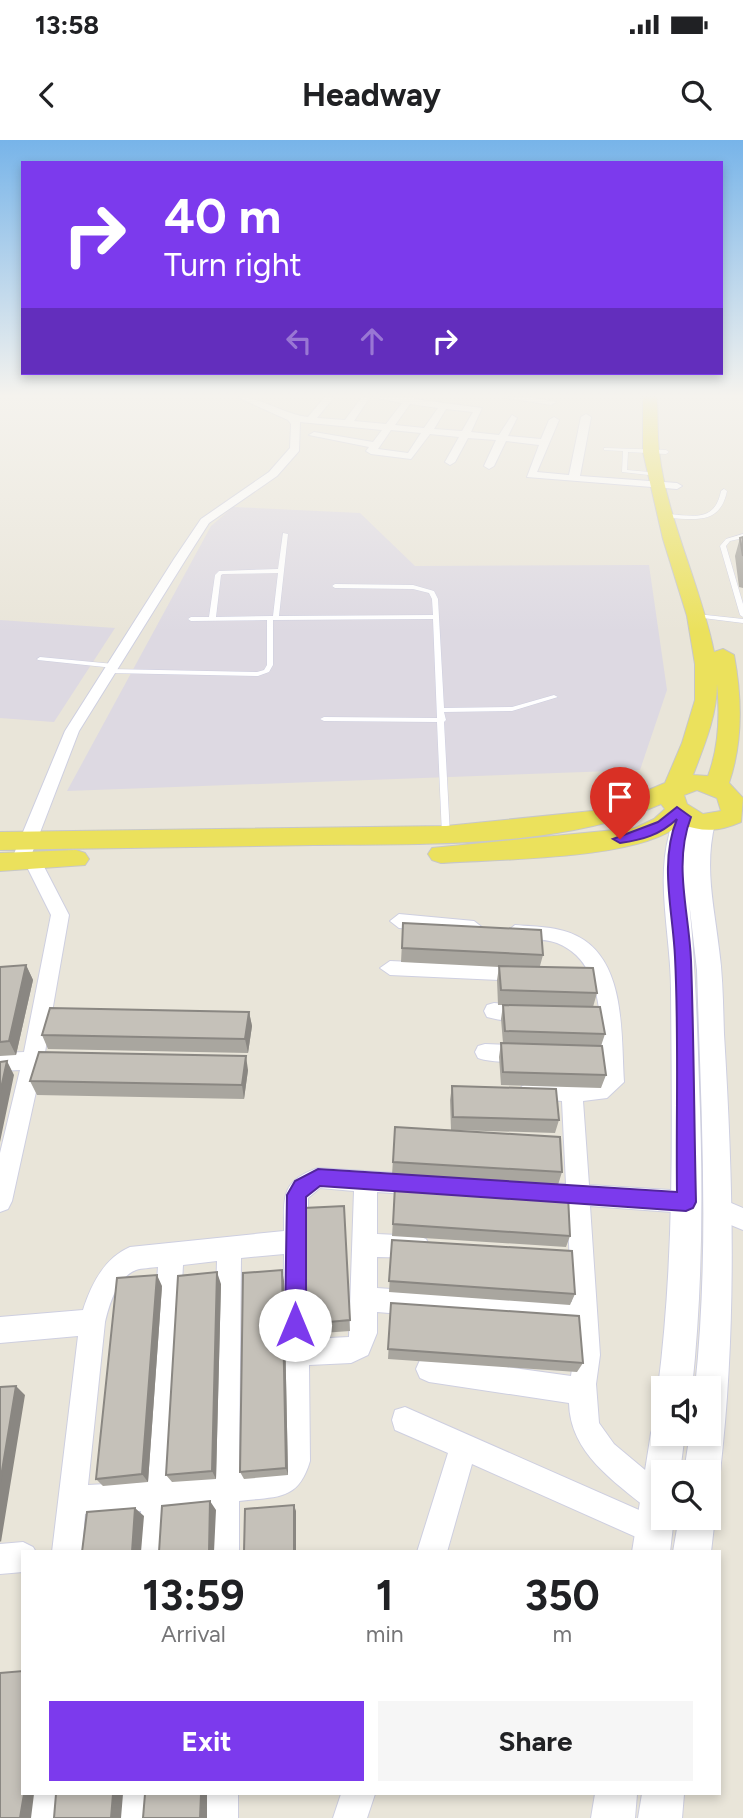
<!DOCTYPE html>
<html lang="en">
<head>
<meta charset="utf-8">
<style>
  body { margin:0; font-family:Figtree,sans-serif; background:#f6f6f6; color:#202124; height:100vh; display:flex; flex-direction:column; font-size:26px; white-space:nowrap }
  * { box-sizing:border-box; margin:0 }
  p { font-size:23px; color:#757577 }
  .icon { flex:none; width:38px; height:38px; fill:none; stroke:currentColor; stroke-width:2; stroke-linecap:round; stroke-linejoin:round }
  .map { position:relative; flex:1; overflow:hidden }
  .side { position:absolute; left:21px; top:1410px; width:700px; height:245px; display:flex; flex-direction:column; background:#fff; border-radius:0px; box-shadow:0 4px 10px #0003 }
  .side>* { flex:none }
  .top-card { position:absolute; left:21px; top:21px; width:702px; height:214px; border-radius:0px; box-shadow:0 4px 10px #0003; background:#7c3aed; color:#fff; overflow:hidden }
  .buttons { position:absolute; left:651px; top:1236px; display:grid; gap:14px }
  .buttons a { display:grid; place-items:center; width:70px; height:70px; border-radius:0px; background:#fff; box-shadow:0 4px 10px #0003; font-size:35px }
  .pin { position:absolute; display:grid; place-items:center; width:60px; height:60px; color:#fff; margin:-72px -30px; border-radius:50% 50% 50% 0; rotate:-45deg; box-shadow:0 0 7px #0007 }
  .pin .icon { rotate:45deg }
  .me { position:absolute; width:77px; margin:-38px; rotate:0deg; stroke-linejoin:round; filter:drop-shadow(0 0 5px #0008) }
  .turn { display:flex; align-items:center; gap:24px; height:147px; padding:0 28px; font-size:32px }
  .turn .icon { width:91px; height:91px; stroke-width:2.5 }
  .turn b { display:block; font-size:49px; line-height:60px }
  .lanes { display:flex; align-items:center; height:66px; padding:0 28px; background:#0003; justify-content:center; gap:35px; direction:ltr }
  .lanes .off { opacity:.35 }
  .eta { display:flex; justify-content:space-evenly; align-items:center; height:119px; text-align:center }
  .eta b { font-size:42px; font-weight:700; line-height:49px }
  .primary-button { display:flex; gap:14px; margin-top:auto; padding:14px 28px }
  .primary-button a { flex:1; height:80px; border-radius:0px; background:#7c3aed; color:#fff; font-size:28px; font-weight:700; line-height:80px; text-align:center }
  .primary-button a+a { background:#f6f6f6; color:#202124 }
  .status { display:flex; justify-content:space-between; align-items:center; height:49px; padding:0 35px; background:#fff; direction:ltr }
  .status svg { height:19px; fill:currentColor }
  header { display:flex; justify-content:space-between; align-items:center; height:91px; padding:0 28px; background:#fff; font-size:32px; font-weight:700 }
  .map>svg:first-child { display:block }
  .industrial { fill:#ddd9e2 }
  .lines { fill:none; stroke-linecap:round; stroke-linejoin:round }
  .service-casing { stroke:#cecfe0; stroke-width:1 }
  .minor-casing { stroke:#cecfe0; stroke-width:2 }
  .tertiary-casing { stroke:#cecfe0; stroke-width:2 }
  .primary-casing { stroke:#c7c7c7; stroke-width:2 }
  .service { fill:#fff; fill-rule:evenodd }
  .minor { fill:#fff; fill-rule:evenodd }
  .tertiary { fill:#fff; fill-rule:evenodd }
  .primary { fill:#ebe15c; fill-rule:evenodd }
  .wall { fill:#a9a69f }
  .shaded-wall { fill:#8a8782 }
  .building { fill:#c5c1b9; stroke:#8a8782; stroke-width:2 }
  .route { fill:#7c3aed; stroke:#51269a; stroke-width:2 }
</style>
</head>
<body>
<div class="status"><b>13:58</b><svg viewBox="0 0 49 12"><path d="M0 12V9h3v3zM5 12V6h3v6zM10 12V3h3v9zM15 12V0h3v12zM26 1h20v11H26zM47 4h2v5h-2z"/></svg></div>
<header><svg class="icon" aria-label="back" viewBox="0 0 24 24"><path d="M15 5l-7 7 7 7"/></svg>Headway<svg class="icon" aria-label="search" viewBox="0 0 24 24"><circle cx="10" cy="10" r="6"/><path d="M15 15l6 6"/></svg></header>
<div class="map">
<svg width="743" height="1678" viewBox="0 0 743 1678">
  <rect width="100%" height="100%" fill="#e9e5d9"/>
  <path class="industrial" d="M233 367 360 373 415 426 649 425 667 550 640 630 67 651 211 386Z
    M0 480 115 488 54 582 0 578Z"/>
  <g class="lines">
    <defs>
      <path id="service" d="M606 308 666 310 669 312 666 314 628 312 627 330 660 333 661 334 658 336 622 332 623 311 604 310V308Z
        M724 349 727 351C720 385 696 379 668 378L665 376 668 374C694 376 715 382 721 351Z
        M283 393 288 394 279 476 433 475 432 459 429 453 413 449 335 448 332 446 335 444 413 445 434 451 438 459 444 568 512 567 554 555 558 557 512 571 444 572 446 580 444 582 450 695 449 697H443L442 695 437 582 324 581 320 579 324 577 437 578 433 479 273 480V525L269 532 258 536 110 533 107 531 110 529 257 532 264 530 267 525V480L191 481 188 479 191 477H209L215 435 219 431 278 429ZM278 433 273 476 216 477 221 435 223 434Z
        M743 394V398L730 401 726 406 743 464V477L740 475 720 406 726 399Z
        M697 474 743 479V483L695 477V475Z
        M40 517 114 524 117 526 114 528 38 520 37 519Z"/>
      <path id="minor" d="M237 257C262 257 283 274 308 277L325 257H334L317 278 345 280 362 257H370L354 281 386 284 402 263 372 257H415L414 259 482 268 471 292 499 295 512 275 517 278 508 296 541 299 549 280 554 277 559 280 537 332 569 335 581 277 586 274 591 277 580 336 677 343 682 346 677 349 527 337 539 305 506 301 494 326 489 329 484 326 496 300 468 298 455 322 450 325 445 322 459 297 430 294 411 319 371 314 366 311 369 307 309 295 314 292 373 302 382 290 300 282 299 311 277 336 209 383 186 419 79 591 31 716 39 717 69 775 45 912 52 914 55 920 52 926 41 929 12 1061 8 1069 0 1072V1013L20 930 0 931V913L24 912 51 775 26 725 20 727 11 721 65 591 174 419 201 379 269 332 290 308 291 284 288 280ZM410 264 438 268 424 288 395 285ZM446 269 473 272 462 291 434 289ZM391 290 421 293 408 313 378 309Z
        M502 257H529L556 262 551 265Z
        M399 774 474 781 483 788 474 795 399 788 390 781Z
        M515 785C538 787 563 786 584 800 626 828 621 898 624 942L607 958 583 961 589 1045 686 1051 694 1054 698 1062 694 1070 686 1073 590 1066 600 1215 596 1244 599 1283 614 1304 663 1345V1372L659 1374 649 1370C614 1341 570 1313 569 1263L429 1242 420 1238 416 1229 420 1220 429 1216 571 1236 574 1215 573 1188 377 1172V1193L368 1215 351 1223 309 1225 310 1321C298 1362 276 1356 239 1361V1412H209L211 1364 170 1369 168 1412H138L141 1371 85 1374 82 1412H52L78 1196 0 1203V1177L83 1170C91 1145 104 1118 130 1107L284 1091C284 1056 281 1041 318 1028L566 1044 562 961 522 958 519 952 522 946 530 943H595L602 938C600 893 608 823 557 803 541 797 524 801 508 797L506 792ZM320 1048 354 1051 349 1197 309 1199 308 1058ZM377 1052 567 1065 572 1162 377 1148V1117L418 1118 426 1115 430 1107 426 1099 418 1096 377 1094ZM284 1114 282 1321 276 1328 239 1333 241 1118ZM217 1121 211 1336 171 1340 183 1125ZM158 1127 143 1342 88 1345 105 1182C109 1165 117 1137 136 1130 142 1128 151 1128 158 1127Z
        M390 821 522 827 529 829 532 834 529 839 522 841 390 835 380 828Z
        M494 863 535 867 538 873 535 879C521 883 501 881 487 877L484 871 487 865Z
        M485 904 533 906 536 912 533 918C518 923 493 923 478 918L475 912 478 906Z
        M717 1057 743 1068V1090L709 1076 705 1068 709 1060Z
        M405 1267 664 1381 668 1391 664 1401 654 1405 472 1324 447 1412H417L448 1313 395 1290 392 1280 395 1270Z
        M23 1402 33 1407 36 1412H23V1432L0 1434V1404Z
        M24 1654H58L55 1678H21Z
        M121 1654H155L154 1678H120Z
        M204 1654H238V1678H204Z
        M341 1654H375L367 1678H333Z"/>
      <path id="tertiary" d="M685 670 692 672 695 677 694 683 704 676 715 683C704 727 714 765 719 809 723 837 723 865 724 894 733 1041 737 1187 720 1332L715 1345 709 1347V1332H684L690 1293H709V1248H695C710 1109 701 969 697 830L689 761C695 821 697 882 699 943 703 1045 703 1146 692 1248H663V1260L658 1248C675 1115 672 982 671 849 671 799 656 743 669 695 671 684 674 673 685 670Z
        M663 1278V1293H685L680 1332H663V1377H674L670 1412H632L651 1293 656 1281Z
        M709 1364 715 1377 711 1412H673L679 1377H709Z
        M595 1654H637L635 1678H591Z
        M642 1654H684L682 1678H638Z"/>
      <path id="primary" d="M643 257H657C658 275 657 293 659 311 666 377 701 446 714 512L723 509 734 515C742 558 743 602 729 643L743 658 741 682C718 692 703 692 680 684 641 720 497 719 441 723L432 720 428 714 432 708 635 688 654 679 665 669 661 664C561 708 423 704 314 705 210 707 105 708 0 710V692L446 686 592 671 608 667 665 643 682 603 695 560V524L687 476 663 399 643 312ZM717 544C720 574 719 607 708 636L693 635C704 606 717 576 717 544ZM697 650 717 658 721 671 703 674 687 664 684 655Z
        M76 710 85 713 89 719 85 725 0 731V713Z"/>
    </defs>
    <use href="#service" class="service-casing"/>
    <use href="#minor" class="minor-casing"/>
    <use href="#tertiary" class="tertiary-casing"/>
    <use href="#primary" class="primary-casing"/>
    <use href="#service" class="service"/>
    <use href="#minor" class="minor"/>
    <use href="#tertiary" class="tertiary"/>
    <use href="#primary" class="primary"/>
  </g>
  <path class="wall" d="M743 397V448L739 447 735 416 740 398Z
    M403 783 543 815 540 826 597 853 593 867 605 894 601 906 606 935 601 948 501 945 499 917 501 903H503L501 879 503 865H498L497 840 499 827 401 822Z
    M26 825 33 840 16 915 0 916V827Z
    M249 872 252 886 248 913 48 909 42 895Z
    M248 930 244 959 37 955 30 941Z
    M452 946 559 980 555 993 455 990 562 1032 558 1045 392 1035 395 987 451 990 450 960Z
    M395 1046 570 1096 566 1107 392 1096Z
    M344 1066 350 1191 308 1194 307 1184Z
    M392 1100 575 1154 570 1165 389 1152Z
    M284 1141 288 1335 244 1339 240 1332Z
    M221 1144 216 1339 172 1342 166 1335Z
    M162 1146 148 1342 103 1346 96 1339Z
    M391 1163 583 1223 577 1232 388 1219Z"/>
  <path class="shaded-wall" d="M26 825 33 840 16 915 9 901Z
    M249 872 252 886 248 913 245 899Z
    M246 916 248 930 244 959 242 945Z
    M7 921 14 935 0 1002V953Z
    M282 1130 284 1141 288 1335 286 1328Z
    M217 1132 221 1144 216 1339 212 1331Z
    M157 1135 162 1146 148 1342 142 1334Z
    M16 1246 25 1255 1 1402 0 1401V1343Z
    M210 1361 216 1370 214 1412H209Z
    M294 1365 296 1371V1412H294Z
    M135 1368 144 1376 141 1412H132Z
    M24 1654H34L31 1678H20Z
    M113 1654H123L121 1678H111Z
    M201 1654H207V1678H200Z"/>
  <path class="building" d="M743 397V416L740 398Z
    M403 783 541 790 543 815 402 808Z
    M26 825 9 901 0 902V827Z
    M499 826 593 828 597 853 501 850Z
    M503 865 600 867 605 894 505 891Z
    M50 868 249 872 245 899 42 895Z
    M501 903 602 906 606 935 503 932Z
    M39 912 246 916 242 945 30 941Z
    M7 921 0 953V922Z
    M452 946 556 949 559 980 453 977Z
    M395 987 560 997 562 1032 393 1022Z
    M395 1046 568 1056 570 1096 393 1084Z
    M344 1066 350 1180 307 1184 304 1068Z
    M392 1100 572 1111 575 1154 389 1141Z
    M282 1130 286 1328 240 1332 243 1133Z
    M217 1132 212 1331 166 1335 178 1136Z
    M157 1135 142 1334 96 1339 117 1138Z
    M391 1163 579 1176 583 1223 388 1209Z
    M16 1246 0 1343V1247Z
    M210 1361 209 1412H159L162 1366Z
    M294 1365V1412H244L245 1369Z
    M135 1368 132 1412H82L87 1372Z
    M23 1531 24 1654 20 1678H0V1533Z
    M56 1654H113L111 1678H54Z
    M145 1654H201L200 1678H143Z"/>
  <linearGradient id="sky" x2="0" y2="1"><stop stop-color="#77b4e9"/><stop offset="0.52" stop-color="#f5f3ee"/><stop offset="1" stop-color="#f5f3ee" stop-opacity="0"/></linearGradient>
  <rect width="743" height="492" fill="url(#sky)"/>
  <path class="route" d="M677 667 691 677C673 724 689 771 691 820 694 901 694 981 696 1062L693 1068 686 1071 320 1046 306 1057V1185L303 1192 295 1195 288 1192 285 1185 287 1055 295 1041 318 1029 677 1052C676 974 679 895 675 817 673 771 659 723 677 679 660 695 642 700 620 703L613 699 658 682Z"/>
</svg>
<div class="buttons">
<a><svg class="icon" aria-label="sound" viewBox="0 0 24 24"><path d="M4 9h4l5-4v14l-5-4H4zM17 9q2 3 0 6"/></svg></a>
<a><svg class="icon" aria-label="search" viewBox="0 0 24 24"><circle cx="10" cy="10" r="6"/><path d="M15 15l6 6"/></svg></a>
</div>
<div class="pin" style="left:620px;top:699px;background:#d93025"><svg class="icon" aria-label="arrive" viewBox="0 0 24 24"><path d="M6 21V4h12l-3 4 3 4H6"/></svg></div>
<svg class="me" style="left:295px;top:1185px" viewBox="-20 -20 40 40"><circle r="19" fill="#fff"/><path d="M0-13L10 11 0 6-10 11z" fill="#7c3aed"/></svg>
<div class="top-card">
<div class="turn"><svg class="icon" aria-label="right" viewBox="0 0 24 24"><path d="M7 20v-9h11M14 6l5 5-5 5"/></svg><div><b>40 m</b>Turn right</div></div>
<div class="lanes"><svg class="icon off" aria-label="left" viewBox="0 0 24 24"><path d="M17 20v-9H6M10 6l-5 5 5 5"/></svg><svg class="icon off" aria-label="ahead" viewBox="0 0 24 24"><path d="M12 20V5M6 11l6-6 6 6"/></svg><svg class="icon" aria-label="right" viewBox="0 0 24 24"><path d="M7 20v-9h11M14 6l5 5-5 5"/></svg></div>
</div>
<section class="side">
<div class="eta">
<div><b>13:59</b><p>Arrival</p></div>
<div><b>1</b><p>min</p></div>
<div><b>350</b><p>m</p></div>
</div>
<div class="primary-button"><a>Exit</a><a>Share</a></div>
</section>
</div>
</body>
</html>
